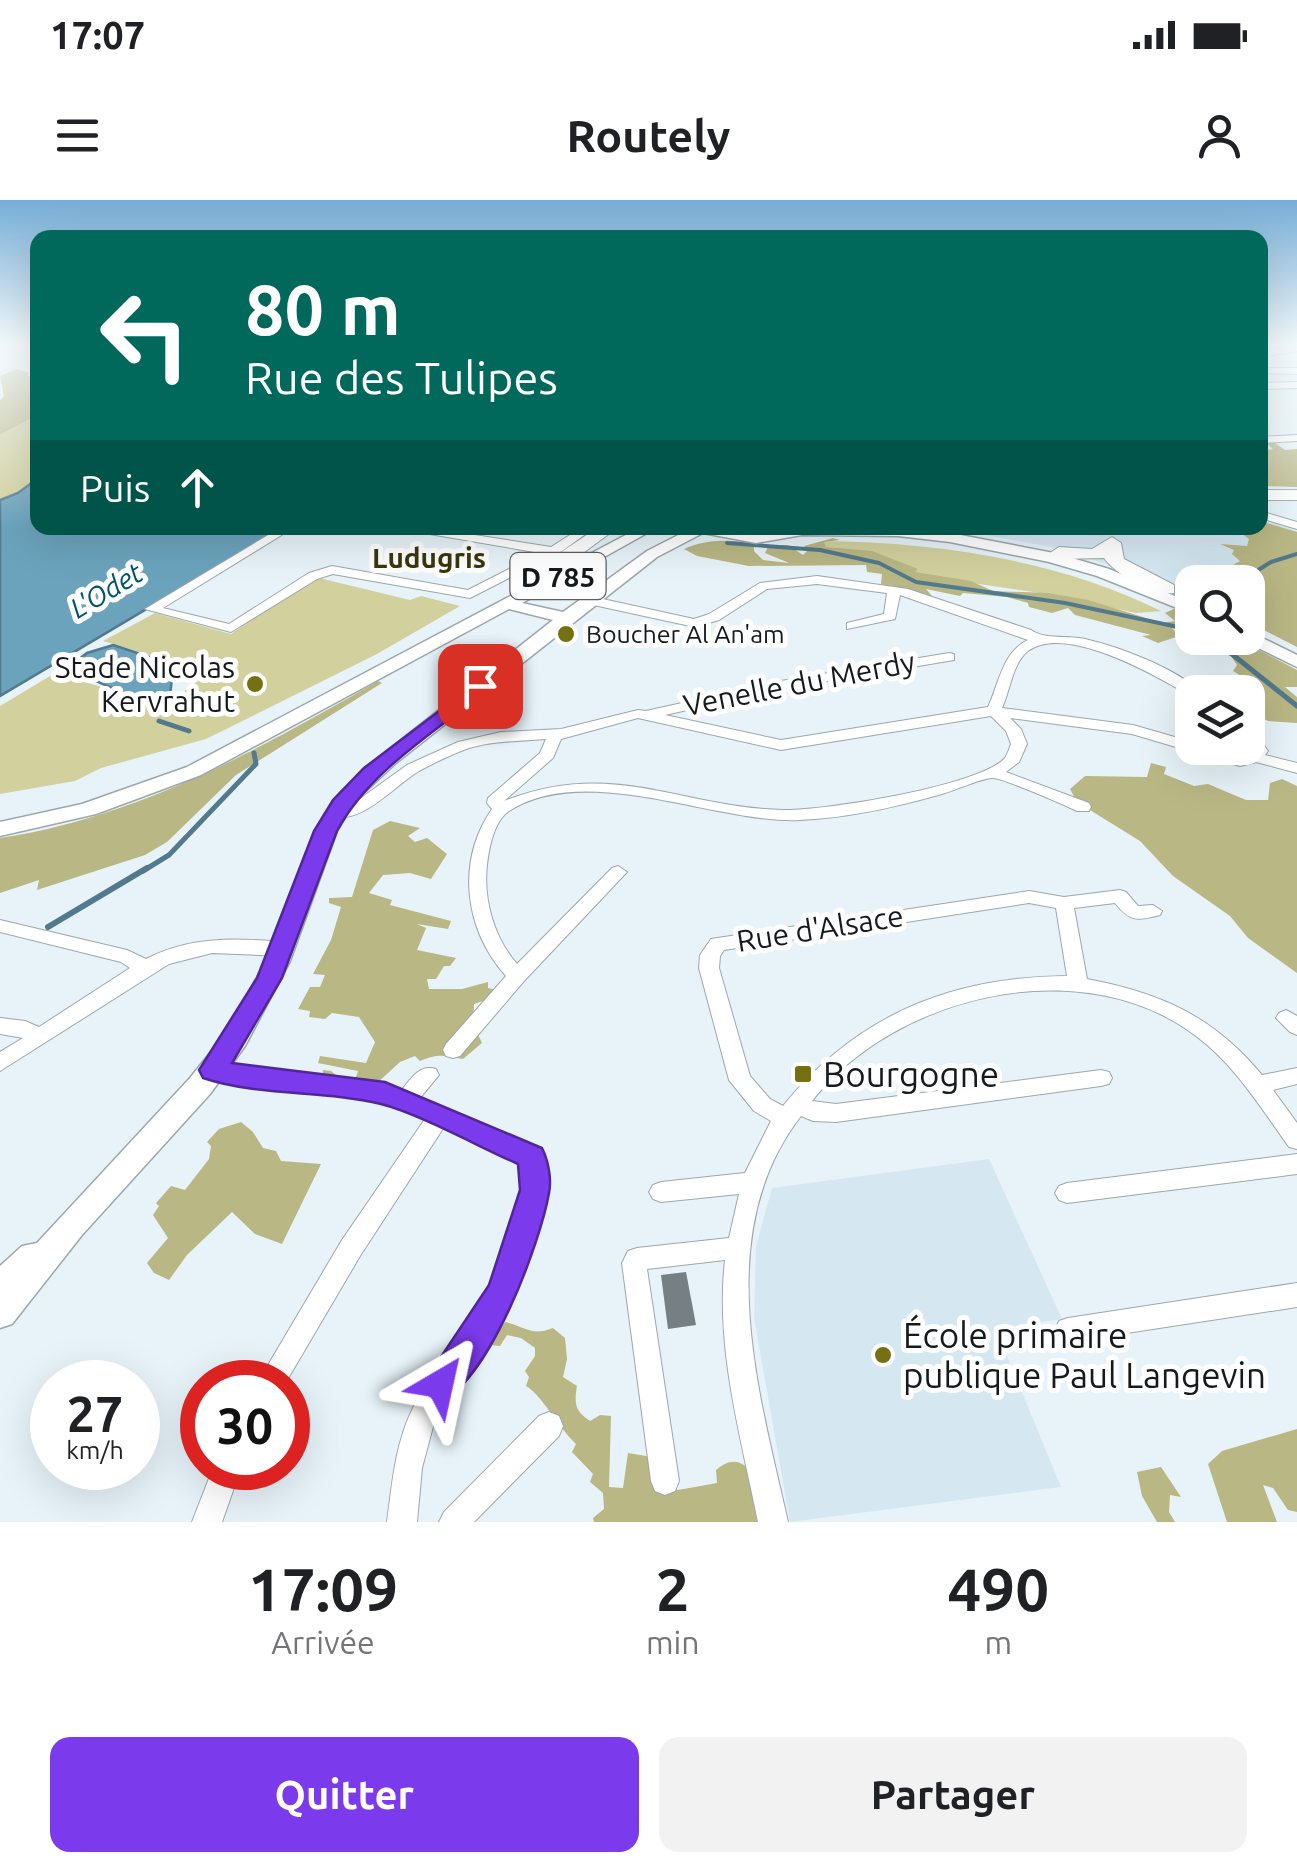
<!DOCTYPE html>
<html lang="fr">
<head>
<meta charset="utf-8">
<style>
  body { margin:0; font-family:Ubuntu,sans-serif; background:#f2f2f2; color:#202124; height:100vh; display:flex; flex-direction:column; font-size:38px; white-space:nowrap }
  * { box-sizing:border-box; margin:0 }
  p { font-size:32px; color:#757577 }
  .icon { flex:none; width:55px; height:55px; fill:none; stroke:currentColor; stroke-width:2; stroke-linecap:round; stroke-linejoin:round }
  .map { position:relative; height:1322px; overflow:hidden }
  .sheet { display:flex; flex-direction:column; background:#fff; flex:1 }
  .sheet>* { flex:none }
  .guide { position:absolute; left:30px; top:30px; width:1238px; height:305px; border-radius:20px; box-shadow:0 10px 40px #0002; background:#00695c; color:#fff; overflow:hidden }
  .controls { position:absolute; left:1175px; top:365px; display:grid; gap:20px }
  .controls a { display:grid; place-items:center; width:90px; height:90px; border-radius:20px; background:#fff; box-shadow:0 10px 40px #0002; font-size:50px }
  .speed { position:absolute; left:30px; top:1160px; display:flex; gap:20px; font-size:50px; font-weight:700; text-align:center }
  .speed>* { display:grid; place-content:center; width:130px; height:130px; border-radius:50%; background:#fff; box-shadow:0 10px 40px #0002; line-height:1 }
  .speed small { font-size:25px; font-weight:400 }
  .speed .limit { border:15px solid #d22; background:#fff; color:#111 }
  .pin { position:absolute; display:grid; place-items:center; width:85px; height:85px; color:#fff; margin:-42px; border-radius:20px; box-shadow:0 5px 15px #0006 }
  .me { position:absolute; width:110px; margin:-55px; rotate:36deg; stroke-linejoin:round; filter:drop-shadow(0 0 8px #0008) }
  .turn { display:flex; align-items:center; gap:35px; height:210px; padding:0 50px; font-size:45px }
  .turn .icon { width:130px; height:130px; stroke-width:2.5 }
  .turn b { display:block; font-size:70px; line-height:85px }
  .then { display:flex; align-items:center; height:95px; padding:0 50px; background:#0003; gap:20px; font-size:38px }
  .eta { display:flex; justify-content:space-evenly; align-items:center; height:170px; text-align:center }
  .eta b { font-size:60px; font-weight:700; line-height:70px }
  .button { display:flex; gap:20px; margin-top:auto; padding:20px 50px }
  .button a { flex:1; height:115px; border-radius:20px; background:#7c3aed; color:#fff; font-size:40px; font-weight:700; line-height:115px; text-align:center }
  .button a+a { background:#f2f2f2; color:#202124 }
  .status { display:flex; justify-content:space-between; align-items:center; height:70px; padding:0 50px; background:#fff; direction:ltr }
  .status svg { height:28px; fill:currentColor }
  header { display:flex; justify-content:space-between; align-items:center; height:130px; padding:0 50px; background:#fff; font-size:45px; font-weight:700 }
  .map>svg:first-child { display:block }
  .built { fill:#d5e8f2 }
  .green { fill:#d2d09d }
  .forest { fill:#b9b784 }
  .water { fill:#6ba3bc; stroke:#527a8c; stroke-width:2.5 }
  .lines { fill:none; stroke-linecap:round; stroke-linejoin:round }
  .stream-far2 { stroke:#527a8c; stroke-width:4 }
  .stream-far1 { stroke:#527a8c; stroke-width:5 }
  .stream { stroke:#527a8c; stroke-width:6 }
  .building { fill:#757f84 }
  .minor-casing { stroke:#9ca7ac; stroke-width:2 }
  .major-casing { stroke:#9ca7ac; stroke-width:3 }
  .highway-casing { stroke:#9ca7ac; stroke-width:2 }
  .minor { fill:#fff; fill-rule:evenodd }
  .major { fill:#fff; fill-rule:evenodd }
  .highway { fill:#fff; fill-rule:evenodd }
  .route { fill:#7c3aed; stroke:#51269a; stroke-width:2.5 }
  .poi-dot { fill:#757112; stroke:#fefefe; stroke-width:4 }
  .labels { text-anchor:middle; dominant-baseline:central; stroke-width:10; stroke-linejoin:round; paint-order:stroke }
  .far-poi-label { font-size:25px; fill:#161a1c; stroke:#fefefe; text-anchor:start }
  .far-neighbourhood-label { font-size:28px; font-weight:bold; fill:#39370c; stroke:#fefefe }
  .shield { fill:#fefefe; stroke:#5c5e60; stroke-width:2.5 }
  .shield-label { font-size:28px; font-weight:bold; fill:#161a1c }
  .far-water-label { font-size:28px; font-style:italic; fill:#01526c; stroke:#fefefe }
  .poi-label { font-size:30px; fill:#161a1c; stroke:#fefefe; text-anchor:end }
  .street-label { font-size:30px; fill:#161a1c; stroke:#fefefe }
  .near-poi-label { font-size:35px; fill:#161a1c; stroke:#fefefe; text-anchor:start }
</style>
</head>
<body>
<div class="status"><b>17:07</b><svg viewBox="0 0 49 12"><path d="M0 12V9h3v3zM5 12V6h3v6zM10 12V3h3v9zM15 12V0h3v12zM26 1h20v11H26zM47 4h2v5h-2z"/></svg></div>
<header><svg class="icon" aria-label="menu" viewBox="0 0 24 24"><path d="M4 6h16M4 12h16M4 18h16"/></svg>Routely<svg class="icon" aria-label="person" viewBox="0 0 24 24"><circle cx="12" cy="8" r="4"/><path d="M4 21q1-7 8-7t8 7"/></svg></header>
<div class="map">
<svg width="1297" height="1322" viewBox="0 0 1297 1322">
  <rect width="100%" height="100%" fill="#e7f3f9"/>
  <path class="built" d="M1260 318 1297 331V347L1224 382H1192V392L1056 348 948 328H1260Z
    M989 959 1062 1119 996 1129 1061 1287 790 1322 754 1118 756 1046 772 988Z"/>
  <path class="green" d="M37 215 38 328 0 433V235Z
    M822 341C934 342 1060 360 1161 411L1136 413 1047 394 930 377 814 348Z
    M315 377 410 400 421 396 460 406 377 454 206 539 101 568 75 581 0 594V506L55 473 164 506 209 473 103 441 155 413 231 434Z"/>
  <path class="forest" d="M18 169 29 173 27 176H37V215L0 235V200L4 196 0 176Z
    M1272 241 1285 250 1297 249V287L1260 286V251L1273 249 1265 242Z
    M1260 321 1297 332V447L1248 422V382H1204L1240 361 1232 354 1234 350 1220 344 1247 346 1249 339 1234 328H1260Z
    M833 338 840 340 824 342 826 347 872 351 918 369 915 372 971 381 993 391 1048 393 1088 400 1162 423 1175 421 1165 413 1176 408 1192 416V433L1172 428 1179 436 1158 443 1142 436 1151 435 1075 415 1068 408 1052 413 1029 407 1028 403 1007 397 963 393 960 396 926 389 933 397 926 396 881 384 882 374 867 372 866 365 749 366 697 356 684 349C705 339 732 339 754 344V351L763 360 789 363 765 353 769 345H788L803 355 807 351 804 346Z
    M1201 438H1236L1297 470V487H1285L1297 497V523L1268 521 1248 509 1249 495 1244 489 1257 486 1233 471 1237 465 1231 456 1214 450 1213 444Z
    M378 481 382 483 236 575 167 642 145 655 37 690 39 680 0 693V638C139 617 258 550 378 481Z
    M1151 563 1166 567 1164 574 1194 586 1208 584 1246 600H1268L1270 583 1282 579 1297 586V773L1248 738 1230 716 1173 676 1140 641 1077 602 1070 589 1085 576 1147 577Z
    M390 621 420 628 408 636 415 642 427 638 447 654 431 679 410 673 383 675 369 693 392 700 390 705 451 721 448 729 417 724 426 728 417 750 456 758 450 766H444L436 779H427L429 789H462L488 782V788L497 790 492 798 474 804 473 824 482 843 463 859C442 856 441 853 420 861L415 856 400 862 376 884 321 881 323 870 331 871 340 878 356 877 358 871 318 863 320 856 366 863 375 842 359 817 332 813 325 819 309 817 310 811 298 809 310 787H320L325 775 313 774 331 740 341 707 329 703V698L352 697 373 630Z
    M241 922 253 932 263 948 276 951 281 961 321 964 282 1044 255 1034 232 1012 187 1055 169 1080 154 1073 147 1063 168 1038 153 1015 159 1006 156 1003 171 986 185 990 209 959 211 946 207 942 219 929Z
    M505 1122C525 1126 531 1137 553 1128L565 1138 567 1159 563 1177 577 1186C574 1204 575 1211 590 1221L600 1215 611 1216 609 1287 623 1288 628 1253 652 1257 672 1288 678 1290 717 1283 716 1270C727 1261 736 1258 748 1268L757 1322H594L593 1318 604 1309 603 1293 590 1282 593 1274 572 1252 576 1244C559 1228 541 1194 526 1186L529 1177 525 1171 535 1156V1148L521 1138 507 1135 500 1146 488 1145Z
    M1297 1229V1312L1288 1310 1273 1288 1263 1285 1277 1322H1227L1208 1264 1222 1251Z
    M1161 1267 1181 1297 1170 1295 1169 1312 1175 1322H1157L1142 1296 1137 1272Z"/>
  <path class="water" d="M37 279 38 328H283L0 496V300L18 293Z
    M113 445 165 462 162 471 172 478 170 496C151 508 97 482 77 472L74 463 87 453Z"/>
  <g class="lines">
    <path class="stream-far2" d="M727 343 820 350 879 363 916 382 1065 403 1192 430
      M1239 382 1271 362 1297 354
      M1207 438 1227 449"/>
    <path class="stream-far1" d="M1223 447 1297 506
      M159 501 160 511
      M159 521 189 531
      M143 671 169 655 256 564 254 553"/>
    <path class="stream" d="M48 727 147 668"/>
  </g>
  <path class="building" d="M686 1072 696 1125 668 1129 661 1075Z"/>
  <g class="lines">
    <defs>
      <path id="minor" d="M1297 145V151L1260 157V151Z
        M1268 168H1297V174L1265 173Z
        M1297 182V188L1260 189V183Z
        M1297 235V241L1260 243V237Z
        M1260 311 1297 322V329L1260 318Z
        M280 328H293L163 408 229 424 309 373 332 366 468 390 540 353 412 331 407 328H430L551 347 581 328H594L562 351 470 398 333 374 317 379 231 432 145 409Z
        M817 376 908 389 1031 430C1045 440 1068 435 1085 439 1120 447 1175 468 1201 492L1189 495C1155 475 1065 423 1028 451 1013 462 1010 491 1002 508L1133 525 1192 542V548C1212 548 1237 560 1252 551L1248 544V528L1253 530 1268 551 1265 555 1297 563V573L1256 562 1240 566 1132 534 1010 518 1021 529 1027 544 1019 562 1006 572 1089 603 1091 607 1089 611H1077C1064 605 1001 577 992 578 983 578 953 591 942 594 896 607 848 618 800 620 715 624 587 561 509 611 494 621 489 648 487 665 483 699 494 738 517 764L612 668 618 666 627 672 524 781 460 856 453 858 446 856 443 850 446 844 506 776C464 729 456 661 492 609L487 603 488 598 540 553 546 539C520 541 493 541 469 548 452 554 434 563 419 571 395 585 354 633 327 612L329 608 350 606 407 565 458 542 501 532 561 529 638 510 646 511 781 481 949 453 954 454V460L781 489 665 515 781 540 988 507C999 484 1002 452 1028 440L900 395 895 419 847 429V423L884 414 887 393 817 384 767 389 719 420 695 427 589 404 583 400 589 396 694 419 709 414 760 383ZM991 516 1006 531 1011 544C1010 547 1007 555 1005 558 980 586 823 611 783 610 678 607 613 558 504 601L553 558 561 539 638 518 781 550Z
        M1120 690 1126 692 1138 706 1153 705 1162 711 1160 715C1137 721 1130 722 1115 703L1074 708 1087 779C1161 793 1213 816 1262 875L1297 868V884L1273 890 1297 923V949L1289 947C1261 908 1235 865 1196 836 1083 750 896 794 812 901L836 904 1101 870 1109 872 1112 878 1109 884 1101 886 836 922 813 921 801 916C710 1033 759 1192 788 1322H758C741 1237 715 1148 725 1060L647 1069 679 1281 675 1291 665 1295 655 1291 651 1281 622 1063 628 1051 637 1048 729 1038 739 994 661 1002 653 999 649 992 653 985 661 982 745 973 771 921 754 911 729 880 699 768 700 755 711 739 1029 691 1064 697ZM1029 703 1056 708 1067 776C951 777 857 815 783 906L770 899 750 876 719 768 720 756 724 750Z
        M0 720 127 750 146 759C190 736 235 738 283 742L290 744 293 749 290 754 283 756 212 753 169 764 0 871V852L23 838 0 834V818L25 821 39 827 130 768 121 762 0 732Z
        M1286 810 1297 816V835L1290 832 1276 818 1279 813Z
        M212 862 267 873 385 884 401 891C411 879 419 864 436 869L439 875 420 898 533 945 545 962 547 990 513 1098 494 1132 456 1182 434 1223 422 1268 417 1322H387C392 1285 395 1245 412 1210 433 1166 469 1132 491 1089 499 1073 522 1005 523 987 524 976 524 967 517 959L444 927 360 1056 286 1182H258L342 1040 425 919 383 901 267 889 204 876 201 870 204 864Z
        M1297 954V974L1067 1003 1059 1000 1055 993 1059 986 1067 983Z
        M1297 1083V1107L1068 1142 1059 1139 1055 1130 1059 1121 1068 1118Z
        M549 1212 559 1216 563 1226 559 1236 474 1322H439L444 1312 539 1216Z
        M213 1268H241L222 1322H192Z"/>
      <path id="major" d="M639 328H656L522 403 563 412 647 351 692 328 756 334 795 328H901L950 333 1059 354 1109 369 1192 403V414L1097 376 1049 362 950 342 898 336 802 335 756 343 703 333 657 357 396 563 355 601 337 631 290 761 245 846 210 894 82 1035 12 1124 0 1128V1066L22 1046 37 1043 190 878 227 832 266 761 315 631 340 593 382 555 553 420 509 409 201 575 96 614 0 636V622L82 604 187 567Z
        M1248 431 1297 455V467L1242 440 1248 438Z"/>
      <path id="highway" d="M1260 290H1297V300H1260Z
        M597 328H617L553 375H539V367Z
        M1112 337 1121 343 1124 359 1174 385V393C1154 396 1116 375 1104 358L1059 359 1050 353 1059 347 1092 349Z"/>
    </defs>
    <use href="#minor" class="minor-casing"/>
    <use href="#major" class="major-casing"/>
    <use href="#highway" class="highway-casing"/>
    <use href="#minor" class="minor"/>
    <use href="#major" class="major"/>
    <use href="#highway" class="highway"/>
  </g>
  <linearGradient id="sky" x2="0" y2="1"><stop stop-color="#76add6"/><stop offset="0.44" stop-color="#f4fafc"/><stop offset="1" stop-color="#f4fafc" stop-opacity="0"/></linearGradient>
  <rect width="1297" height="328" fill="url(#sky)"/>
  <path class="route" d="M480 480 487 482V490C435 532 369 571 337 631L282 778 232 863 385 882 542 948C548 960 552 979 549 993 540 1044 489 1181 440 1201L428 1196 423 1184 489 1085 520 990 518 964C479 947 420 914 381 904 323 890 261 897 203 878L199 870 257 778 314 631 333 600 364 568Z"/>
  <g class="poi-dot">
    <circle cx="566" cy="434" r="10"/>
    <circle cx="255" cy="484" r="10"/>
    <rect x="793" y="864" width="20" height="20" rx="5"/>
    <circle cx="883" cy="1155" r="10"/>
  </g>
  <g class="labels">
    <g class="far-poi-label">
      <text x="586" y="434">Boucher Al An'am</text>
    </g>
    <g class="far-neighbourhood-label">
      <text x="429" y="357">Ludugris</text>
    </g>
    <rect class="shield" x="510.5" y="353" width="95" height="46" rx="8"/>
    <g class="shield-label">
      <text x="558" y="376">D 785</text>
    </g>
    <g class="far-water-label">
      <text transform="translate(106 390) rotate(-31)">L'Odet</text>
    </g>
    <g class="poi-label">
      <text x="235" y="467">Stade Nicolas<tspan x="235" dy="34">Kervrahut</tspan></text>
    </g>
    <g class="street-label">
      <text transform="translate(799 483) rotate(-11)">Venelle du Merdy</text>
      <text transform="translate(820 728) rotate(-9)">Rue d'Alsace</text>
    </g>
    <g class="near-poi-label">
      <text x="823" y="874">Bourgogne</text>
      <text x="903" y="1135">École primaire<tspan x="903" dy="40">publique Paul Langevin</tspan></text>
    </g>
  </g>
</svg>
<div class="controls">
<a><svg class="icon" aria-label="search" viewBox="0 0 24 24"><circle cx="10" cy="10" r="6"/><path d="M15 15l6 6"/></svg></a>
<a><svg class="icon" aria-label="layers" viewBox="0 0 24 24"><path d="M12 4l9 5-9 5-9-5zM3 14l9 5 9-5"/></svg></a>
</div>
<div class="speed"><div>27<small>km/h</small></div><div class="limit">30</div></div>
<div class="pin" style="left:480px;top:486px;background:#d93025"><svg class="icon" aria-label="arrive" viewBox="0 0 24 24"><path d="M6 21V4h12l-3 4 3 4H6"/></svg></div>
<svg class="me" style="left:440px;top:1184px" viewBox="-20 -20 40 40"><path d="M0-17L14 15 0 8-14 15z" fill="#7c3aed" stroke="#fff" stroke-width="4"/></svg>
<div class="guide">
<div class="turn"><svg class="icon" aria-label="left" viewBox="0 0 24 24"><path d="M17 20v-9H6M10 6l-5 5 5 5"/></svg><div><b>80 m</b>Rue des Tulipes</div></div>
<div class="then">Puis<svg class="icon" aria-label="ahead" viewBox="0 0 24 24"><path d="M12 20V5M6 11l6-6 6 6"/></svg></div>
</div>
</div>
<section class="sheet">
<div class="eta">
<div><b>17:09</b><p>Arrivée</p></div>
<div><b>2</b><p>min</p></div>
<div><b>490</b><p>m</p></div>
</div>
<div class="button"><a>Quitter</a><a>Partager</a></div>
</section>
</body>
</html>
